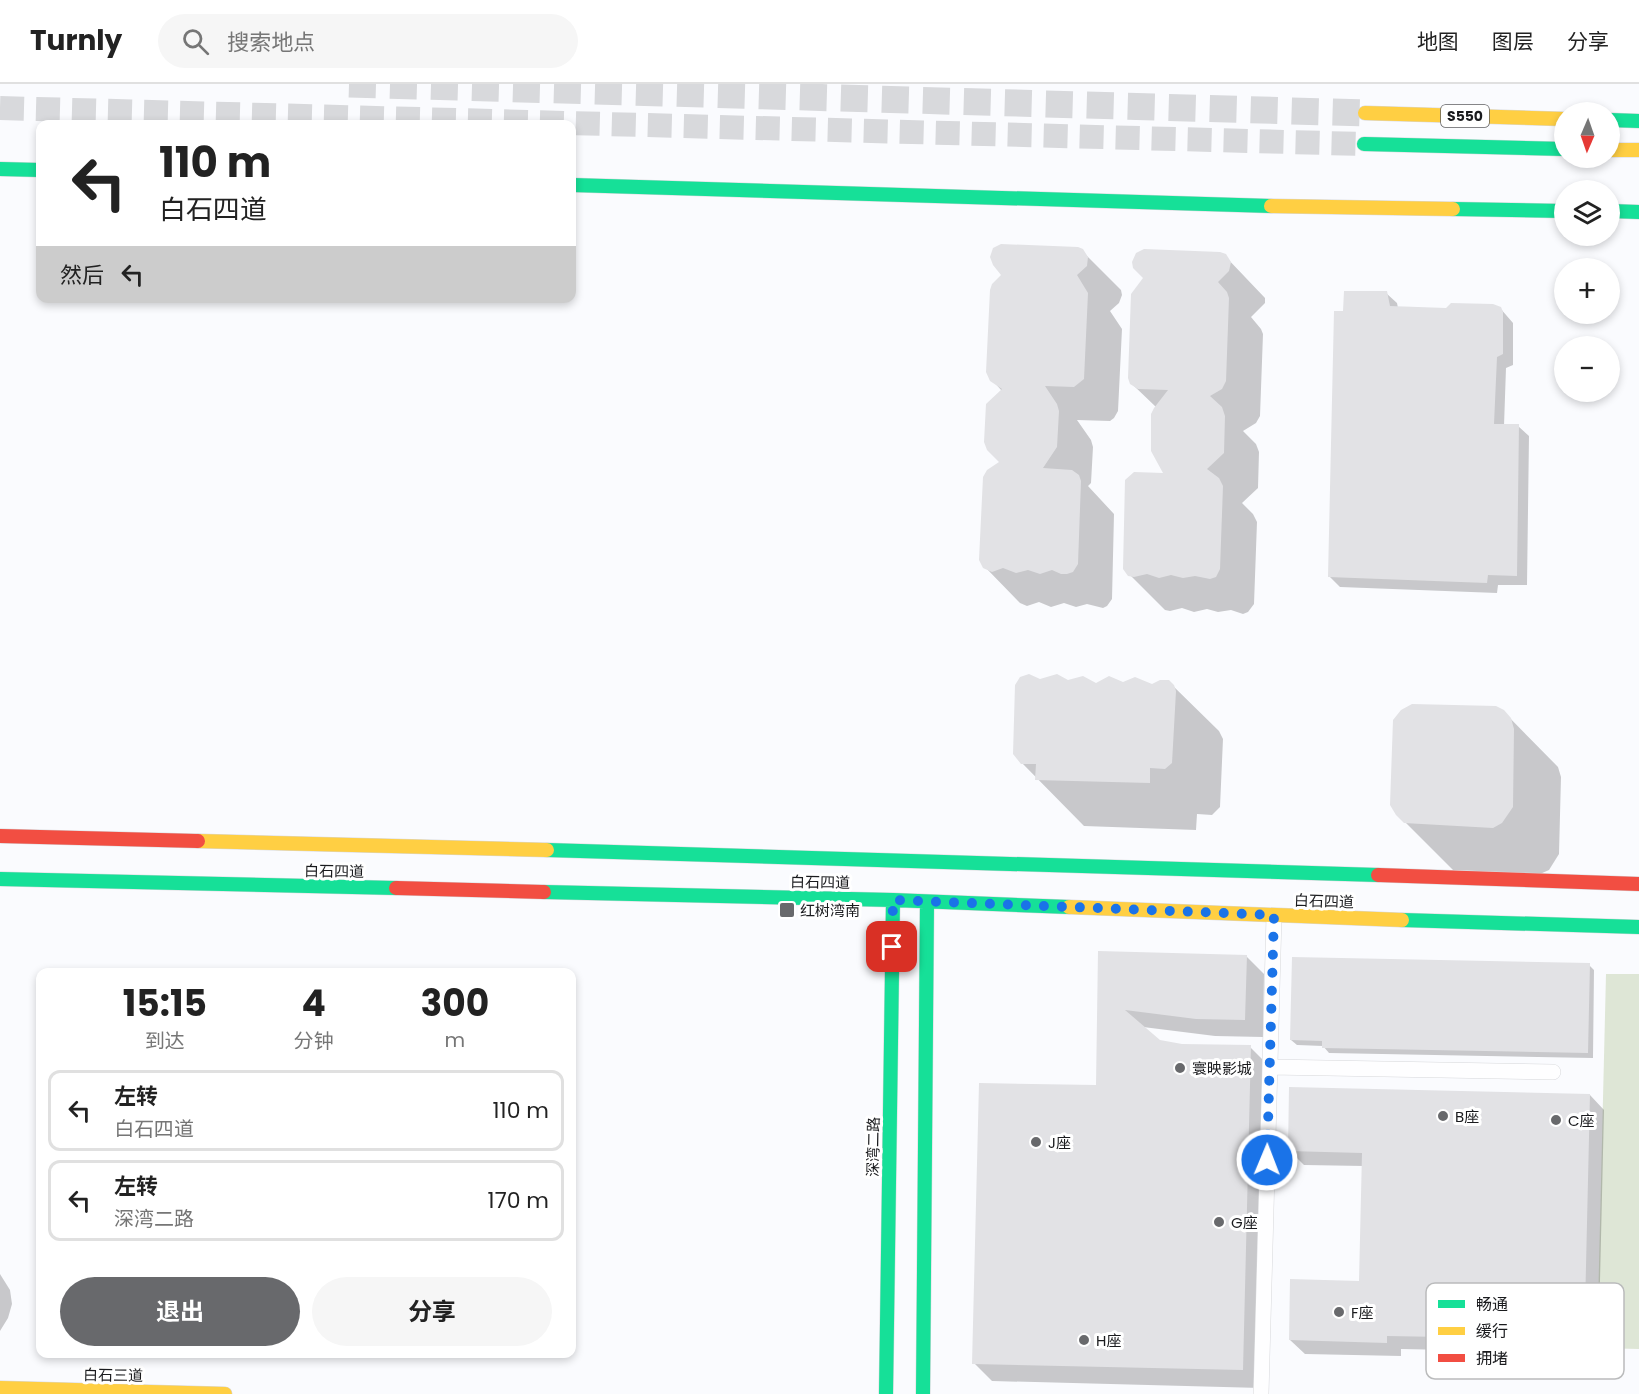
<!DOCTYPE html>
<html lang="zh">
<head>
<meta charset="utf-8">
<style>
  body { margin:0; font-family:Poppins,"Noto Sans SC",sans-serif; background:#f6f6f6; color:#222; height:100vh; display:flex; flex-direction:column; font-size:22px; white-space:nowrap }
  * { box-sizing:border-box; margin:0 }
  p { font-size:20px; color:#767676 }
  .icon { flex:none; width:33px; height:33px; fill:none; stroke:currentColor; stroke-width:2; stroke-linecap:round; stroke-linejoin:round }
  .map { position:relative; flex:1; overflow:hidden }
  .sheet { position:absolute; left:36px; top:884px; width:540px; height:390px; display:flex; flex-direction:column; background:#fff; border-radius:12px; box-shadow:0 3px 9px #0003 }
  .sheet>* { flex:none }
  .top-card { position:absolute; left:36px; top:36px; width:540px; height:183px; border-radius:12px; box-shadow:0 3px 9px #0003; background:#fff; color:#222; overflow:hidden }
  .needle { width:39px; rotate:182deg }
  .buttons { position:absolute; left:1554px; top:18px; display:grid; gap:12px }
  .buttons a { display:grid; place-items:center; width:66px; height:66px; border-radius:50%; background:#fff; box-shadow:0 3px 9px #0003; font-size:30px }
  .pin { position:absolute; display:grid; place-items:center; width:51px; height:51px; color:#fff; margin:-26px; border-radius:12px; box-shadow:0 3px 9px #0006 }
  .me { position:absolute; width:66px; margin:-33px; rotate:1deg; stroke-linejoin:round; filter:drop-shadow(0 0 4px #0008) }
  .turn { display:flex; align-items:center; gap:21px; height:126px; padding:0 24px; font-size:27px }
  .turn .icon { width:78px; height:78px; stroke-width:2.5 }
  .turn b { display:block; font-size:42px; line-height:51px }
  .then { display:flex; align-items:center; height:57px; padding:0 24px; background:#0003; gap:12px; font-size:22px }
  .eta { display:flex; justify-content:space-evenly; align-items:center; height:102px; text-align:center }
  .eta b { font-size:36px; font-weight:700; line-height:42px }
  .action { display:flex; gap:12px; margin-top:auto; padding:12px 24px }
  .action a { flex:1; height:69px; border-radius:36px; background:#68696c; color:#fff; font-size:24px; font-weight:700; line-height:69px; text-align:center }
  .action a+a { background:#f6f6f6; color:#222 }
  ul { padding:0; list-style:none }
  li { display:flex; align-items:center; gap:18px; height:81px; margin:0 12px 9px; padding:0 12px; border:3px solid #e0e0e0; border-radius:12px }
  li div { flex:1 }
  li b { display:block; font-size:22px }
  li em { font-style:normal }
  header { display:flex; align-items:center; gap:36px; box-sizing:border-box; height:84px; padding:0 30px; background:#fff; border-bottom:2px solid #e0e0e0 }
  header strong { font-size:28px }
  nav { display:flex; gap:33px; margin-inline-start:auto; font-size:21px }
  .search { width:420px; height:54px; background:#f6f6f6; display:flex; align-items:center; gap:15px; box-sizing:border-box; padding:0 21px; border-radius:33px; color:#767676; font-size:22px }
  .map>svg:first-child { display:block }
  .green { fill:#dee6d6 }
  .shadow { fill:#0003 }
  .building { fill:#e2e2e5 }
  .lines { fill:none; stroke-linecap:round; stroke-linejoin:round }
  .primary-tunnel { stroke:#d8d9dc; stroke-width:24; stroke-dasharray:24 12; stroke-linecap:butt }
  .highway-tunnel { stroke:#d8d9dc; stroke-width:27; stroke-dasharray:27 14; stroke-linecap:butt }
  .street-casing { stroke:#d7d8db; stroke-width:16 }
  .fast-casing { stroke:#d7d8db; stroke-width:15 }
  .slow-casing { stroke:#d7d8db; stroke-width:15 }
  .jam-casing { stroke:#d7d8db; stroke-width:15 }
  .street { stroke:#fefeff; stroke-width:15 }
  .fast { stroke:#16e098; stroke-width:14 }
  .slow { stroke:#ffcf43; stroke-width:14 }
  .jam { stroke:#f24e42; stroke-width:14 }
  .route { stroke:#1a73e8; stroke-width:10; stroke-dasharray:0 18 }
  .poi-dot { fill:#68696c; stroke:#fff; stroke-width:2 }
  .labels { text-anchor:middle; dominant-baseline:central; stroke-width:6; stroke-linejoin:round; paint-order:stroke }
  .shield { fill:#fff; stroke:#5f5f62; stroke-width:1.5 }
  .shield-label { font-size:14px; font-weight:bold; fill:#1a1b1e }
  .street-label { font-size:15px; fill:#1a1b1e; stroke:#fff }
  .poi-label { font-size:15px; fill:#1a1b1e; stroke:#fff; text-anchor:start }
  .key { fill:#fff; stroke:#babbbc; stroke-width:1.5 }
  .key-label { font-size:16px; fill:#1a1b1e }
</style>
</head>
<body>
<header>
<strong>Turnly</strong>
<div class="search"><svg class="icon" aria-label="search" viewBox="0 0 24 24"><circle cx="10" cy="10" r="6"/><path d="M15 15l6 6"/></svg>搜索地点</div>
<nav><a>地图</a><a>图层</a><a>分享</a></nav>
</header>
<div class="map">
<svg width="1639" height="1310" viewBox="0 0 1639 1310">
  <rect width="100%" height="100%" fill="#fafbfe"/>
  <path class="green" d="M1606 890H1639V1265L1597 1264Z"/>
  <path class="shadow" d="M1080 165 1121 206 1122 211 1119 219 1110 227 1122 245 1118 327 1114 334 1110 337 1077 336 1091 356 1093 363 1091 399 1088 402 1114 430 1112 515 1107 522 1103 524 1087 520 1076 523 1064 519 1051 523 1039 518 1027 522 1020 519 985 483 1001 379 1002 307 992 296Z
    M1225 172 1265 214V219L1251 233 1261 245 1263 250 1260 332 1256 339 1243 347 1256 360 1259 368 1258 404 1242 419 1253 430 1257 438 1254 520 1248 528 1243 530 1231 526 1218 528 1207 525 1194 528 1182 524 1170 527 1165 526 1130 491 1166 390 1156 323 1133 301Z
    M1386 209 1397 219 1398 224H1500L1513 239V281L1506 284 1504 342H1518L1529 352 1527 501H1498L1497 509 1340 503 1329 492 1345 228Z
    M1040 597 1096 601 1171 600 1219 647 1223 655 1220 723 1212 731 1197 730 1196 746 1084 742 1022 679Z
    M1503 627 1558 683 1561 693 1559 770 1549 786 1540 790 1453 786 1397 730Z
    M1100 869 1246 872 1264 890 1263 953 1215 952 1143 943 1159 958 1182 961 1250 963 1268 981 1261 1304 992 1297 974 1279 1097 1003Z
    M1589 881 1594 886 1593 974 1329 969 1323 962 1297 961 1291 956Z
    M1590 1011 1604 1026 1598 1282 1556 1281 1544 1269 1480 1267V1276H1458L1449 1266 1401 1265V1272L1305 1270 1290 1256 1361 1199 1364 1082 1304 1081 1289 1066Z
    M0 1190 10 1206 12 1220 8 1234 0 1247Z"/>
  <path class="building" d="M1001 160 1078 163 1083 165 1088 173 1087 182 1077 191 1088 209 1084 295 1074 303 1045 302 1057 320 1059 327 1057 363 1043 384 1072 386 1079 391 1081 397 1078 480 1073 488 1067 490H1061L1052 486 1040 490 1028 486 1016 489 1003 484 992 488 983 484 979 476 983 393 987 386 999 378 987 366 984 358 986 320 1002 305 990 297 986 288 990 206 992 200 1001 191 993 181 990 173 993 164Z
    M1144 165 1220 168 1226 170 1231 178 1229 187 1218 198 1227 208 1229 214 1226 297 1222 305 1210 312 1222 323 1225 332 1224 369 1207 385 1219 394 1223 402 1220 485 1216 493 1210 495 1195 492 1183 494 1171 491 1159 494 1147 490 1134 493 1128 492 1123 485 1125 396 1134 388 1163 389 1151 367V330L1154 324 1168 306 1138 305 1130 300 1128 294 1131 210 1143 194 1133 184 1132 178 1136 169Z
    M1344 207H1387L1390 222 1446 224 1451 219 1493 220 1501 223 1503 228V270L1497 273 1494 340H1519L1517 492 1488 491 1487 499 1328 493 1334 227H1343Z
    M1029 590 1040 595 1057 590 1068 596 1083 592 1096 599 1109 592 1123 598 1135 593 1152 600 1160 596H1169L1174 601 1176 607 1172 679 1165 685 1150 684V699L1035 696 1036 680H1021L1013 670 1015 601 1020 593Z
    M1412 620 1496 622 1504 626 1511 634 1514 645 1513 723 1502 739 1493 744 1404 739 1396 731 1390 721 1393 636 1401 626Z
    M1098 867 1247 871 1245 936 1196 935 1125 926 1160 956 1182 960 1251 961 1243 1286 972 1280 979 999 1096 1001Z
    M1292 873 1590 879 1588 969 1322 964V957L1290 956Z
    M1289 1003 1590 1010 1584 1268 1540 1267 1541 1255 1466 1254V1263L1442 1262 1443 1253 1387 1252V1259L1289 1256 1290 1195 1359 1197 1362 1069 1288 1067Z"/>
  <g class="lines">
    <path class="primary-tunnel" d="M0 24 1364 60"/>
    <path class="highway-tunnel" d="M349 0 1365 29"/>
    <defs>
      <path id="street" d="M1270 983 1553 988
        M1261 1310 1274 832"/>
      <path id="fast" d="M1610 36 1639 37
        M1364 60 1564 65
        M0 85 40 86
        M572 101 1271 122
        M1453 125 1564 127
        M1610 127 1639 128
        M547 766 1378 791
        M0 795 396 804
        M544 808 893 816 1069 823
        M1402 836 1639 843
        M886 1310 893 816
        M923 1310 927 818"/>
      <path id="slow" d="M1365 29 1564 35
        M1610 66H1639
        M1271 122 1453 125
        M198 757 547 766
        M1069 823 1402 836
        M0 1304 225 1310"/>
      <path id="jam" d="M0 752 198 757
        M1378 791 1639 800
        M396 804 544 808"/>
    </defs>
    <use href="#street" class="street-casing"/>
    <use href="#fast" class="fast-casing"/>
    <use href="#slow" class="slow-casing"/>
    <use href="#jam" class="jam-casing"/>
    <use href="#street" class="street"/>
    <use href="#fast" class="fast"/>
    <use href="#slow" class="slow"/>
    <use href="#jam" class="jam"/>
  </g>
  <g class="lines">
    <path class="route" d="M892 863 893 816 1274 831 1267 1076"/>
  </g>
  <g class="poi-dot">
    <rect x="779" y="818" width="16" height="16" rx="3"/>
    <circle cx="1180" cy="984" r="6"/>
    <circle cx="1443" cy="1032" r="6"/>
    <circle cx="1556" cy="1036" r="6"/>
    <circle cx="1036" cy="1058" r="6"/>
    <circle cx="1219" cy="1138" r="6"/>
    <circle cx="1339" cy="1228" r="6"/>
    <circle cx="1084" cy="1256" r="6"/>
  </g>
  <g class="labels">
    <rect class="shield" x="1441" y="21" width="48" height="22" rx="4.5"/>
    <g class="shield-label">
      <text x="1465" y="32">S550</text>
    </g>
    <g class="street-label">
      <text transform="translate(334 787) rotate(1)">白石四道</text>
      <text transform="translate(820 798) rotate(1)">白石四道</text>
      <text transform="translate(1324 817) rotate(2)">白石四道</text>
      <text transform="translate(873 1063) rotate(-89)">深湾二路</text>
      <text transform="translate(113 1291) rotate(1)">白石三道</text>
    </g>
    <g class="poi-label">
      <text x="800" y="826">红树湾南</text>
      <text x="1192" y="984">寰映影城</text>
      <text x="1455" y="1032">B座</text>
      <text x="1568" y="1036">C座</text>
      <text x="1048" y="1058">J座</text>
      <text x="1231" y="1138">G座</text>
      <text x="1351" y="1228">F座</text>
      <text x="1096" y="1256">H座</text>
    </g>
  </g>
  <rect x="1426" y="1199" width="198" height="96" rx="9" class="key"/>
  <rect x="1438" y="1216" width="27" height="8" fill="#16e098"/>
  <rect x="1438" y="1243" width="27" height="8" fill="#ffcf43"/>
  <rect x="1438" y="1270" width="27" height="8" fill="#f24e42"/>
  <g class="key-label">
    <text x="1476" y="1226">畅通</text>
    <text x="1476" y="1253">缓行</text>
    <text x="1476" y="1280">拥堵</text>
  </g>
</svg>
<div class="buttons">
<a><svg class="needle" viewBox="-14 -14 28 28"><path d="M0-13l5 13h-10z" fill="#e53935"/><path d="M0 13l5-13h-10z" fill="#767676"/></svg></a>
<a><svg class="icon" aria-label="layers" viewBox="0 0 24 24"><path d="M12 4l9 5-9 5-9-5zM3 14l9 5 9-5"/></svg></a>
<a>+</a>
<a>−</a>
</div>
<div class="pin" style="left:892px;top:863px;background:#d93025"><svg class="icon" aria-label="arrive" viewBox="0 0 24 24"><path d="M6 21V4h12l-3 4 3 4H6"/></svg></div>
<svg class="me" style="left:1267px;top:1076px" viewBox="-20 -20 40 40"><circle r="17" fill="#1a73e8" stroke="#fff" stroke-width="3"/><path d="M0-11L8 9 0 5-8 9z" fill="#fff"/></svg>
<div class="top-card">
<div class="turn"><svg class="icon" aria-label="left" viewBox="0 0 24 24"><path d="M17 20v-9H6M10 6l-5 5 5 5"/></svg><div><b>110 m</b>白石四道</div></div>
<div class="then">然后<svg class="icon" aria-label="left" viewBox="0 0 24 24"><path d="M17 20v-9H6M10 6l-5 5 5 5"/></svg></div>
</div>
<section class="sheet">
<div class="eta">
<div><b>15:15</b><p>到达</p></div>
<div><b>4</b><p>分钟</p></div>
<div><b>300</b><p>m</p></div>
</div>
<ul>
<li><svg class="icon" aria-label="left" viewBox="0 0 24 24"><path d="M17 20v-9H6M10 6l-5 5 5 5"/></svg><div><b>左转</b><p>白石四道</p></div><em>110 m</em></li>
<li><svg class="icon" aria-label="left" viewBox="0 0 24 24"><path d="M17 20v-9H6M10 6l-5 5 5 5"/></svg><div><b>左转</b><p>深湾二路</p></div><em>170 m</em></li>
</ul>
<div class="action"><a>退出</a><a>分享</a></div>
</section>
</div>
</body>
</html>
